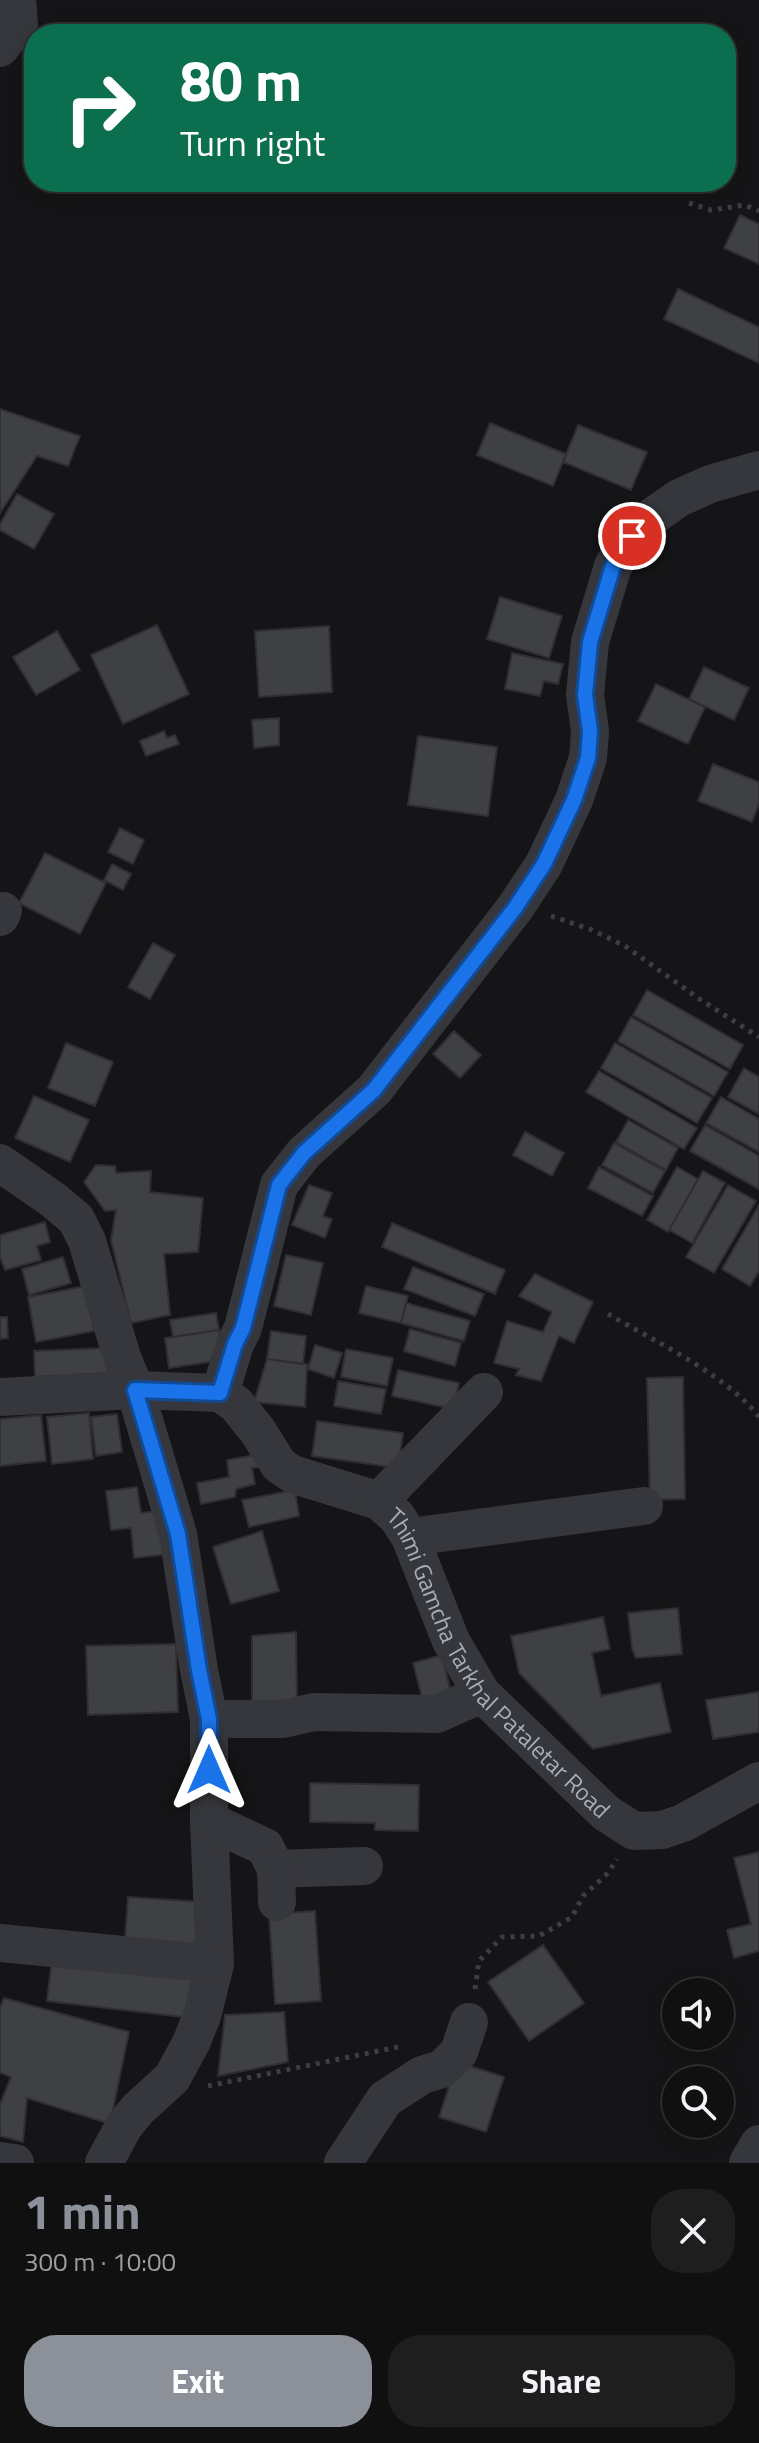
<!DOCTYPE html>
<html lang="en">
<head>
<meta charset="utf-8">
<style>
  body { margin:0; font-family:"Titillium Web",sans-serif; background:#1e1e1f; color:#f1f3f6; height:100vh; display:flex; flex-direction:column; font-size:30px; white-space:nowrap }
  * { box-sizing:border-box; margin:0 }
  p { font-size:26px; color:#9c9d9f }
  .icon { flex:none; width:44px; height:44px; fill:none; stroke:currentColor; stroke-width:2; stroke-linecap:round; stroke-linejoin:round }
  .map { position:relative; height:2163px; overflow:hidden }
  .sheet { display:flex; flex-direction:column; background:#101011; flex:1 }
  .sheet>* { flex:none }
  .guide { position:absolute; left:24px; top:24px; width:712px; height:168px; border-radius:32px; box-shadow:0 4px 20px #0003,0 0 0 2px #303031; background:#0b6e4f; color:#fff; overflow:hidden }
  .buttons { position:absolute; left:662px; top:1978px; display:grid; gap:16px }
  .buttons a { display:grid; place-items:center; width:72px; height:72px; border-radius:50%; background:#101011; box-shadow:0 4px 20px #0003,0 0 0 2px #303031; font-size:40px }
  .pin { position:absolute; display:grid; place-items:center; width:68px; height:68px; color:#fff; margin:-34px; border:4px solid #fff; border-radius:50%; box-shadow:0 2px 8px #0007 }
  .me { position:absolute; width:88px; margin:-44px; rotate:0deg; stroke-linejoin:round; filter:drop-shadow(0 0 6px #0008) }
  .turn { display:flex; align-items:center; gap:28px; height:168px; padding:0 24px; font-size:36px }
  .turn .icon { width:104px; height:104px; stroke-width:2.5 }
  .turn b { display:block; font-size:56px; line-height:68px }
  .round { display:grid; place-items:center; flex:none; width:84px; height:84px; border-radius:32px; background:#1e1e1f }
  .head { display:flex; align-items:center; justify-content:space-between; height:136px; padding:0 24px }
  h1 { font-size:48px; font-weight:700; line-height:60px; color:#8c9099 }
  .action { display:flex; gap:16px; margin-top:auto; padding:16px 24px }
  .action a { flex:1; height:92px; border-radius:32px; background:#8c9099; color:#fff; font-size:32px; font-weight:700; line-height:92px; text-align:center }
  .action a+a { background:#1e1e1f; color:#f1f3f6 }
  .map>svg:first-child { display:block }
  .building { fill:#3f4044; stroke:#2f2f33; stroke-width:2 }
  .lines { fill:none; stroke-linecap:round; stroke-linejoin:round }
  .path { stroke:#3b3e43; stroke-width:5; stroke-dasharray:4 6; stroke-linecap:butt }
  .minor { stroke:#36373c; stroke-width:38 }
  .route-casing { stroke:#114b97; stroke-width:20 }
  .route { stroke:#1a73e8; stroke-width:14 }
  .labels { text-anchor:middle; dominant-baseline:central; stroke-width:6; stroke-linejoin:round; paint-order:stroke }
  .street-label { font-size:24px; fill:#a6acb8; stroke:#101012 }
</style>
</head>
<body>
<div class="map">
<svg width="759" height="2163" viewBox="0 0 759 2163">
  <rect width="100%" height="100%" fill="#151517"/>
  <path class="building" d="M740 215 759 224V264L724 248Z
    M678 289 759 327V363L664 319Z
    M0 409 80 436 68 466 37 456 0 513Z
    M490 423 566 454 553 486 477 455Z
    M578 425 647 452 631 490 563 462Z
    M17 494 54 514 34 549 0 530V524Z
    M500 597 562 616 549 658 487 639Z
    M157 625 189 694 123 724 91 655Z
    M329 626 332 692 259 697 255 631Z
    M57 631 80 670 36 695 13 657Z
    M512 653 563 664 558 684 544 681 540 696 505 689Z
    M704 667 749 688 734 720 689 699Z
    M656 684 705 707 688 744 638 721Z
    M279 718V745L254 748 252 720Z
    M164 731 167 738 175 735 179 744 146 756 140 741Z
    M418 736 497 747 488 816 408 805Z
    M713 764 759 782V804L752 822 698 801Z
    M120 828 144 840 133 864 108 852Z
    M45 853 106 883 80 934 19 903Z
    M112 864 131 874 123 890 104 880Z
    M153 943 175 955 150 999 128 987Z
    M647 990 743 1045 730 1069 633 1015Z
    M631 1017 728 1072 714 1096 618 1041Z
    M454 1031 481 1055 460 1078 433 1054Z
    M66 1043 113 1062 95 1106 48 1088Z
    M615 1043 712 1098 697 1123 601 1068Z
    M744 1068 759 1077V1114L728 1097Z
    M599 1071 697 1128 684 1149 586 1092Z
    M34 1096 89 1120 70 1162 15 1138Z
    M721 1097 759 1119V1152L706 1123Z
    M628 1120 678 1148 666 1170 616 1142Z
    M705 1125 759 1156V1189L690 1151Z
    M525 1132 564 1153 552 1176 513 1155Z
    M614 1143 665 1171 653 1193 602 1165Z
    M96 1165 115 1166 116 1173 151 1171 150 1192 203 1198 198 1252 164 1254 170 1315 131 1323 111 1240 116 1210 105 1211 84 1182Z
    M599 1167 653 1196 642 1216 588 1188Z
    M677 1167 698 1179 668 1232 647 1220Z
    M703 1171 725 1183 692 1243 669 1230Z
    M309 1185 332 1193 323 1216 332 1219 325 1238 292 1225Z
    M728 1185 756 1201 714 1273 686 1257Z
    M759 1205V1271L750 1286 722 1269Z
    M45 1222 50 1242 37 1246 41 1260 5 1270 0 1257V1235Z
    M392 1223 505 1270 495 1294 382 1247Z
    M286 1255 323 1263 311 1315 274 1306Z
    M63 1257 71 1283 29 1295 22 1269Z
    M413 1267 484 1294 475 1316 404 1289Z
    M535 1274 593 1302 574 1343 559 1336 541 1381 516 1375 519 1369 494 1363 507 1321 543 1332 552 1312 519 1296Z
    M86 1286 94 1331 36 1342 28 1297Z
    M366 1286 408 1296 401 1323 359 1313Z
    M406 1303 470 1321 464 1341 401 1323Z
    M216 1313 219 1330 173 1337 170 1320Z
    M0 1317H7L8 1338 0 1339Z
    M410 1329 461 1343 455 1366 404 1351Z
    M219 1330 223 1360 169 1368 165 1338Z
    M271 1331 306 1336 303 1364 267 1359Z
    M315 1345 342 1353 334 1378 308 1369Z
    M107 1348 109 1373 35 1377 34 1351Z
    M346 1349 393 1358 387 1386 341 1377Z
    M267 1359 307 1364 305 1407 254 1402Z
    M398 1370 459 1383 453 1409 392 1396Z
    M683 1377 685 1499 650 1500 647 1378Z
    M338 1381 386 1389 381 1414 334 1406Z
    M89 1413 93 1459 52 1464 47 1417Z
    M117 1414 122 1452 96 1456 91 1417Z
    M41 1415 46 1461 0 1466V1419Z
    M317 1421 403 1433 398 1468 312 1456Z
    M265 1453 267 1466 252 1468 255 1484 236 1489 235 1497 201 1504 197 1483 229 1477 227 1460Z
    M137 1487 141 1513 165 1510 170 1554 134 1558 131 1528 111 1530 106 1491Z
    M295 1490 299 1516 249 1527 242 1500Z
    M262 1531 279 1591 231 1604 213 1547Z
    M678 1608 682 1654 636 1658 632 1648 628 1613Z
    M603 1617 610 1649 592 1653 601 1696 660 1683 671 1732 593 1749 519 1673 511 1636Z
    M296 1632 297 1703H252V1636Z
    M176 1644 178 1712 88 1715 86 1646Z
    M442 1655 453 1701 425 1709 413 1663Z
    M759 1692V1732L713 1739 706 1700Z
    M310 1783 419 1785 418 1831 375 1830V1823L310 1822Z
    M759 1852V1951L734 1958 727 1930 751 1924 734 1858Z
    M128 1897 202 1902 199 1958 124 1952Z
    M315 1911 321 2001 275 2004 269 1914Z
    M543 1945 584 2003 529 2041 488 1982Z
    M53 1950 197 1968 191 2018 47 2001Z
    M4 1998 129 2032 110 2124 27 2098 23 2142 0 2136V2104L11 2077 0 2073V2008Z
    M284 2012 288 2062 218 2076 225 2015Z
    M457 2062 504 2077 486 2132 439 2117Z"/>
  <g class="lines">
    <path class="path" d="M689 203 711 210 745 205 759 211
      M551 916 592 930 625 946 701 1000 759 1037
      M608 1314C654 1341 727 1375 759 1417
      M475 1989 479 1961 502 1937 539 1936 572 1917 583 1896 608 1873 617 1859
      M208 2086 398 2047"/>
    <g class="minor">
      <path d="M0 48 19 24 17 0"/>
      <path d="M0 917 3 911"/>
      <path d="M0 1163 52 1199 76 1219 87 1241 122 1357 135 1390 178 1534 199 1670 209 1719V1821L215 1964 202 2016 191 2043 172 2078 138 2109 124 2126 104 2163"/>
      <path d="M220 1393 235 1344 243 1328 279 1185 304 1153 374 1090 515 908 544 864 574 800 588 758 590 731 585 695 590 642 613 566 632 536 653 516 679 498 710 484 759 470"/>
      <path id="s1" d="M220 1393 236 1404 257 1430 279 1465 292 1474 379 1501 397 1517 410 1537 451 1641 482 1694 606 1813 634 1831 662 1830 683 1823 759 1781"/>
      <path d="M0 1397 135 1390 220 1393"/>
      <path d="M379 1501 484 1392"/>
      <path d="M410 1537 644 1506"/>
      <path d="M209 1719H283L314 1712 437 1714 482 1694"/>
      <path d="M209 1821 265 1847 276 1869 364 1866"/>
      <path d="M276 1869 277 1902"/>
      <path d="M0 1943 215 1964"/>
      <path d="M0 2161 15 2163"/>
      <path d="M343 2163 385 2099 422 2075 442 2069 459 2052 469 2022"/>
      <path d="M748 2163 759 2144"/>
    </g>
  </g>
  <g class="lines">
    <defs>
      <path id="route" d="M209 1770V1719L199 1670 178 1534 135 1390 220 1393 235 1344 243 1328 279 1185 304 1153 374 1090 515 908 544 864 574 800 588 758 590 731 585 695 590 642 613 566 632 536"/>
    </defs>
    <use href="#route" class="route-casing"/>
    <use href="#route" class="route"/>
  </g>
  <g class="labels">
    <g class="street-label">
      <text stroke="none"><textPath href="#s1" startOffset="406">Thimi Gamcha Tarkhal Pataletar Road</textPath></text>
    </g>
  </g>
</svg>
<div class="buttons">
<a><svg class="icon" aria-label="sound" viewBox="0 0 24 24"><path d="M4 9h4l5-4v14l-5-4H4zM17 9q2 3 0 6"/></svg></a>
<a><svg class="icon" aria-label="search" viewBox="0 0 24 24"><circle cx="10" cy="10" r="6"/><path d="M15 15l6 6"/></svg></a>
</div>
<div class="pin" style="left:632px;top:536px;background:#d93025"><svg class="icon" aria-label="arrive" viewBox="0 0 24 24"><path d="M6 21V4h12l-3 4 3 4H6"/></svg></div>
<svg class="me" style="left:209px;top:1770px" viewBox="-20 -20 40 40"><path d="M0-17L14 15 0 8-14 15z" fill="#1a73e8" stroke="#fff" stroke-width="4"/></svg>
<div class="guide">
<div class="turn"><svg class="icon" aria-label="right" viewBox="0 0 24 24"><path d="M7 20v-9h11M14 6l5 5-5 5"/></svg><div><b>80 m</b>Turn right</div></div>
</div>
</div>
<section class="sheet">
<div class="head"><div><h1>1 min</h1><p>300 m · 10:00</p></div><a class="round"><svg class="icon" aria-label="close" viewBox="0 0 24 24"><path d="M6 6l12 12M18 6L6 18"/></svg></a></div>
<div class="action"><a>Exit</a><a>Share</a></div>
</section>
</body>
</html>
